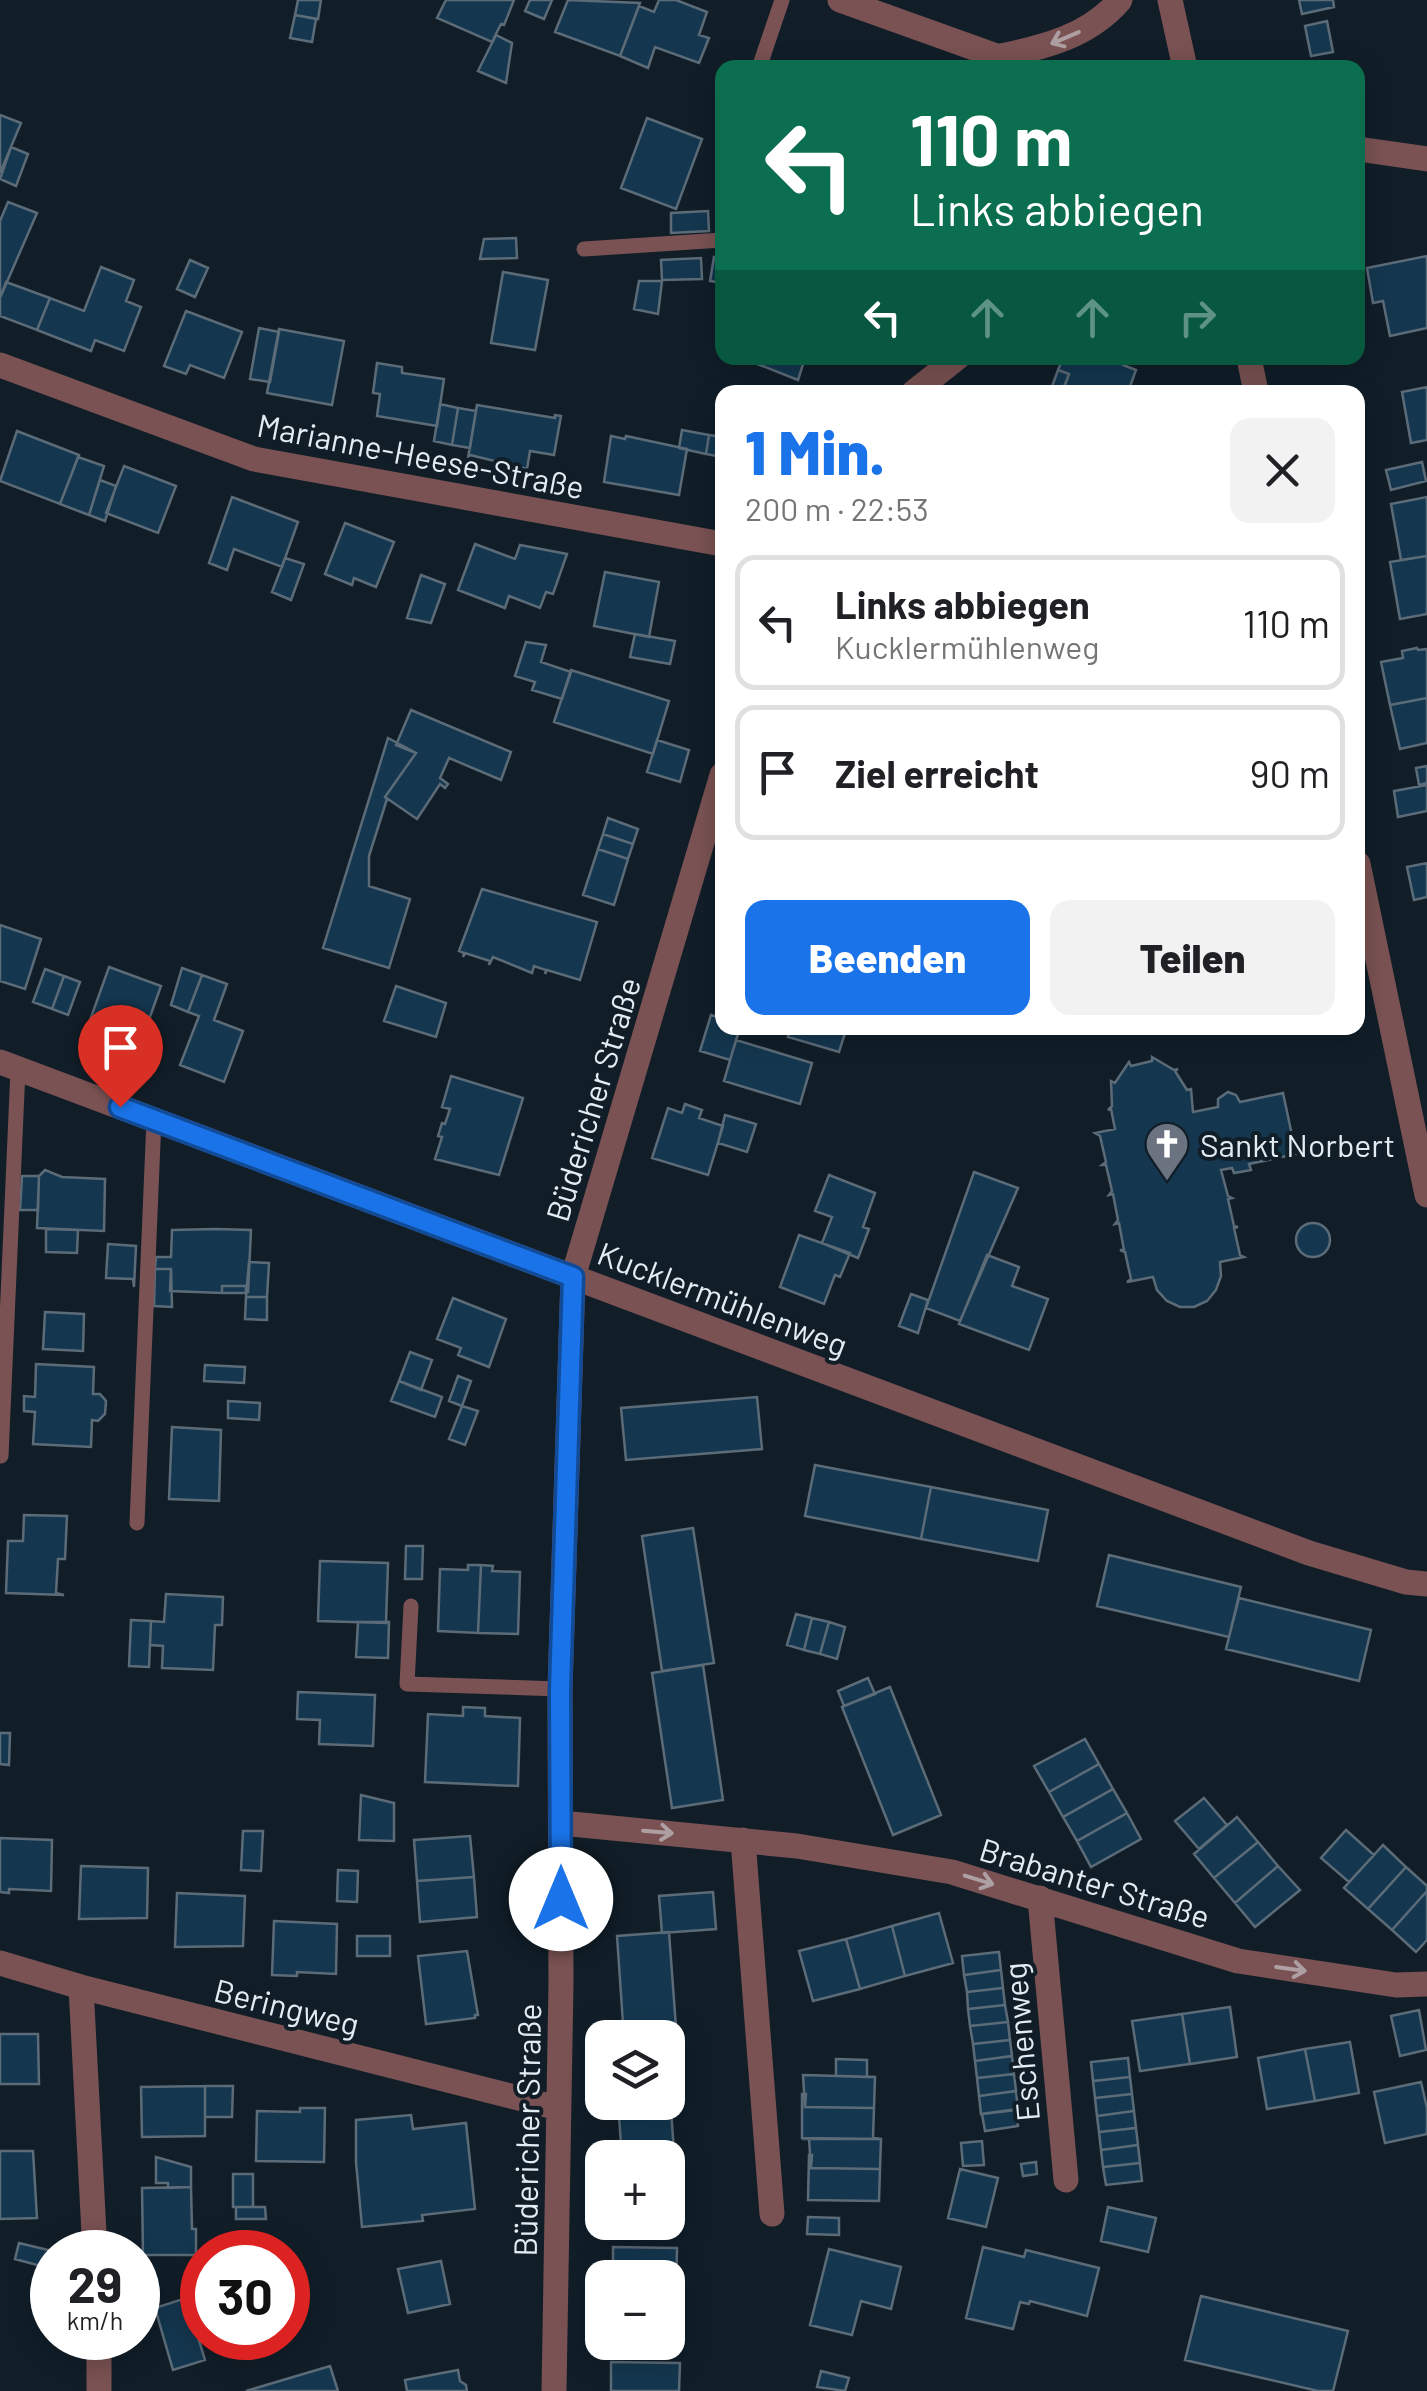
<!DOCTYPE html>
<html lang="de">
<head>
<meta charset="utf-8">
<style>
  body { margin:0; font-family:Barlow,sans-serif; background:#f2f2f2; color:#202124; height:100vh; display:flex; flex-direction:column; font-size:38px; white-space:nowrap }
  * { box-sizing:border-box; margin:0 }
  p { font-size:32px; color:#757577 }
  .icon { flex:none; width:55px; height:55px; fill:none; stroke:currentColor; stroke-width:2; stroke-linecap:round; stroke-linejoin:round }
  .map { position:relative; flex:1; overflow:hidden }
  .panel { position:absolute; left:715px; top:385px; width:650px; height:650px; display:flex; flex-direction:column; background:#fff; border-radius:20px; box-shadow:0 5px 25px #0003 }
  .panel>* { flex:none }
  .hud { position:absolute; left:715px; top:60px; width:650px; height:305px; border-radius:20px; box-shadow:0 5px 25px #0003; background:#0b6e4f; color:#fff; overflow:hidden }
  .buttons { position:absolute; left:585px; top:2020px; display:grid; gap:20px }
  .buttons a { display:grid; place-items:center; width:100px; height:100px; border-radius:20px; background:#fff; box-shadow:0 5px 25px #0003; font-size:50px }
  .speed { position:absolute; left:30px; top:2230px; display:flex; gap:20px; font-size:50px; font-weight:700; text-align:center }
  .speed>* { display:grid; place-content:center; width:130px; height:130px; border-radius:50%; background:#fff; box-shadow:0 5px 25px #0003; line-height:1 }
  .speed small { font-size:25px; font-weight:400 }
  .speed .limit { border:15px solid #d22; background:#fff; color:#111 }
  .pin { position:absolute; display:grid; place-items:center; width:85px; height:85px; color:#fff; margin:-102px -42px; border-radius:50% 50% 50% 0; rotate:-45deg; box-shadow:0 0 10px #0007 }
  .pin .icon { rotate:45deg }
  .me { position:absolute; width:110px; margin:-55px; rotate:0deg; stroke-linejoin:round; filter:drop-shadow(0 0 8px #0008) }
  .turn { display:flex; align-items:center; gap:35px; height:210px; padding:0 30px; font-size:45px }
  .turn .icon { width:130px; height:130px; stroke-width:2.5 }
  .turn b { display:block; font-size:70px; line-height:85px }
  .lanes { display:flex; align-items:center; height:95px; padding:0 30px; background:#0003; justify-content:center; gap:50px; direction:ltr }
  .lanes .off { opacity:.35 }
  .round { display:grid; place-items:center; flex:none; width:105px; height:105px; border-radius:20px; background:#f2f2f2 }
  .head { display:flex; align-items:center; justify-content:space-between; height:170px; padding:0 30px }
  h1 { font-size:60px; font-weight:800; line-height:75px; color:#1a73e8 }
  .cta { display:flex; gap:20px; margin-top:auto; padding:20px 30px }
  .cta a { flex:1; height:115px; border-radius:20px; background:#1a73e8; color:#fff; font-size:40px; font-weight:800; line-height:115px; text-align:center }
  .cta a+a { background:#f2f2f2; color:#202124 }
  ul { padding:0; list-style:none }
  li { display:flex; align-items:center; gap:30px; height:135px; margin:0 20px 15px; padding:0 10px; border:5px solid #e0e0e0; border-radius:20px }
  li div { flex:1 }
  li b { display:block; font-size:38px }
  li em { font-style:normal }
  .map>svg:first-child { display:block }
  .building { fill:#14374f; stroke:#5b6b78; stroke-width:2.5 }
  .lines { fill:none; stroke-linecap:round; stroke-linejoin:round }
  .service { stroke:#7a5253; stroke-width:15 }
  .minor { stroke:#7a5253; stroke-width:25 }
  .tertiary { stroke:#7a5253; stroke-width:25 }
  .oneway { stroke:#ae9fa3 }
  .route-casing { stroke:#114b97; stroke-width:25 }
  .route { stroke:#1a73e8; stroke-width:18 }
  .labels { text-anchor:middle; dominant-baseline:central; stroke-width:8; stroke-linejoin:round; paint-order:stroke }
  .street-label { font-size:32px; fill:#e3ecf3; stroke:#111e28 }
  .poi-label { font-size:32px; fill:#e3ecf3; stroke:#111e28; text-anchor:start }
</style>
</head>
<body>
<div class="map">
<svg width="1427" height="2391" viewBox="0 0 1427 2391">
  <rect width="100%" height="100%" fill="#111e28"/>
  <path class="building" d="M298 0H321L318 19 295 15Z
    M446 0H514L504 25 501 24 492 42 437 18Z
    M530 0H552L544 19 525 11Z
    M568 0 640 3 620 56 555 32Z
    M659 0H676L707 12 699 35 709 38 699 63 655 47 648 68 620 56 639 6 654 12Z
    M1299 0H1333L1334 7 1302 14Z
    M295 15 316 19 312 42 290 38Z
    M1327 21 1333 52 1311 56 1305 26Z
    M496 35 512 43 506 83 478 71Z
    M0 115 21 123 0 173Z
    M647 118 702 139 676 209 621 188Z
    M11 147 28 154 16 186 0 179Z
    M8 202 37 213 0 298V221Z
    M708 211 709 231 671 233V213Z
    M516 238 517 258 480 259 484 239Z
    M1427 256V328L1390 336 1383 301 1373 303 1367 268Z
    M714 257 722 258V283L710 281Z
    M701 258 702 279 662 280 661 260Z
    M190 260 208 268 195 297 177 289Z
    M101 267 134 280 126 301 141 307 124 351 95 340 91 351 37 330 50 298 84 311Z
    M503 272 548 280 535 350 491 343Z
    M639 281H662L658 314 634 309Z
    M6 282 50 298 37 330 0 316V298Z
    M186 311 242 332 224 378 190 365 186 374 164 366Z
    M259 328 279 332 270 382 250 379Z
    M279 329 344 341 332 405 267 393Z
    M757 358H805L798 380 755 363Z
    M1063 358H1126L1123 365 1136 370 1128 392H1077L1064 388 1069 374 1058 370Z
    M377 363 402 367V373L444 379 437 426 377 416 380 394 373 393Z
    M1058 370 1069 374 1062 392H1050Z
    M1427 387V440L1411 443 1402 392Z
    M440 404 458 408 452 445 434 441Z
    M477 405 555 418V415L561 416 554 455 530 451 527 469 470 455 468 458Z
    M458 408 476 411 470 448 452 445Z
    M682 430 709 435 706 454 679 448Z
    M17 431 79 455 60 504 0 481Z
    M709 435 722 437V457L706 454Z
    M611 436 625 439 626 436 687 449 679 495 604 482Z
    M78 457 104 466 89 515 60 504Z
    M1422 462 1426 481 1391 490 1386 470Z
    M124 466 176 486 158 533 106 513Z
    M100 480 116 486 105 521 89 515Z
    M232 497 298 522 282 567 234 549 227 570 209 563Z
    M1427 497V556L1401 560 1391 504Z
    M345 523 394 542 376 587 354 578 352 585 325 574Z
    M475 544 515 559 520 545 567 554 553 594 546 592 540 608 509 596 505 608 458 590Z
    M1427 556V614L1400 619 1390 562Z
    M285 558 304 564 291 600 272 592Z
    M605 572 659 582 649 637 594 626Z
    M421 575 445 584 431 623 407 618Z
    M635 634 675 641 670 664 630 657Z
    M526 642 546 645 541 662 571 672 562 699 532 690 535 682 515 676Z
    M1417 648 1418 650 1427 649V698L1390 705 1381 662 1403 658 1402 651Z
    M571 670 669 701 653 754 554 722Z
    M1427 698V743L1400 749 1390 705Z
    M411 710 511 752 501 780 449 758 440 778 448 784 445 788 440 784 417 819 385 797 416 753 396 745Z
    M388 738 416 753 385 797 387 799 369 856V886L410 899 389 968 323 948Z
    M657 740 689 750 680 782 647 772Z
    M1427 766V783L1419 785 1416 768Z
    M1427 785V811L1398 817 1394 791Z
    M608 818 638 829 633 844 603 834Z
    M603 834 633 844 628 859 598 849Z
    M598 849 628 859 614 905 583 895Z
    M1427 863V897L1414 900 1407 867Z
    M482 889 597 922 580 980 547 970 545 974 546 970 534 966 532 973 493 957 489 965 490 961 465 953 463 957 464 953 459 951Z
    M0 925 41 939 25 989 0 981Z
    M109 967 161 986 150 1017 143 1015 134 1039 89 1023Z
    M182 968 202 975 188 1012 171 1005Z
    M45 969 64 976 52 1009 33 1002Z
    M202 975 227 984 214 1020 243 1031 224 1082 180 1065 199 1016 188 1012Z
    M64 976 80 982 68 1015 52 1009Z
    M396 986 446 1003 436 1037 384 1021Z
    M711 1015 722 1018V1028H740L730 1060 700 1051Z
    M791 1028H826L845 1033 839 1052 788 1037Z
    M736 1040 812 1063 800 1104 724 1081Z
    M1152 1057 1174 1070 1178 1069 1175 1071 1187 1090 1191 1089 1193 1112 1218 1107V1099L1228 1092 1236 1095 1240 1102 1283 1093 1296 1154 1249 1164 1251 1170 1234 1173 1232 1168 1221 1170 1228 1196 1232 1198 1228 1199 1234 1226 1238 1227 1234 1228 1240 1255 1244 1257 1220 1262 1221 1276 1216 1290 1207 1301 1194 1307H1180L1167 1301 1157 1290 1153 1277 1127 1282 1131 1279 1125 1252 1120 1250H1124L1119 1223 1115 1224 1118 1220 1113 1194 1109 1195 1112 1191 1106 1165H1102L1106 1162 1100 1136 1095 1133 1115 1129 1111 1109 1108 1110 1112 1106 1111 1081 1115 1083 1129 1062 1131 1066 1152 1061Z
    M451 1076 523 1098 499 1175 435 1159 442 1137 438 1136 442 1123 445 1124 450 1109 442 1107Z
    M685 1104 702 1110 699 1118 723 1126 708 1175 652 1158 668 1108 682 1113Z
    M725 1115 756 1124 747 1152 718 1143Z
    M45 1170 62 1177 105 1179 104 1231 37 1228 39 1176Z
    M974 1172 1018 1188 960 1321 926 1308Z
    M829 1175 875 1193 863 1227 869 1229 858 1258 822 1243 832 1217 815 1211Z
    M22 1176H39L38 1210H20Z
    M1296 1240a17 17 0 1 1 34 0a17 17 0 1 1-34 0Z
    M46 1229 78 1230 77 1253 46 1252Z
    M216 1229 251 1230 248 1293 246 1286H222V1293L170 1291 171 1269H155L156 1257H171L172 1230Z
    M799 1235 850 1253 840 1277 835 1275 824 1304 780 1287Z
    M108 1244 136 1246 134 1287 133 1279 106 1278Z
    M987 1255 1019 1267 1012 1286 1048 1299 1029 1350 959 1324Z
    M249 1262 269 1263 267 1297H246Z
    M155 1269H171L172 1307 154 1306Z
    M222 1286H246V1293H222Z
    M911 1294 928 1300 918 1333 899 1326Z
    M246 1297H267V1320L245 1319Z
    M453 1298 506 1319 489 1367 458 1355 461 1348 437 1339Z
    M45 1312 84 1314 83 1351 43 1349Z
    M410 1352 432 1360 421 1390 399 1381Z
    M36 1364 94 1367 93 1394H100L106 1401 105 1414 98 1421 92 1420 91 1447 33 1444 35 1412 24 1411V1396L35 1397Z
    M205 1365 245 1367 244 1383 204 1381Z
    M458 1376 471 1381 462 1406 449 1401Z
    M399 1381 442 1397 435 1417 391 1401Z
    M757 1397 762 1449 626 1460 621 1408Z
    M228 1401 260 1403 259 1420 228 1418Z
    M462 1406 478 1411 465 1445 449 1439Z
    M172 1427 221 1430 219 1501 169 1499Z
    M815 1465 931 1487 921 1539 805 1516Z
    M931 1487 1048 1510 1038 1561 921 1539Z
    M24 1515 67 1516 65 1559H58L56 1593 64 1595 6 1593 8 1541H23Z
    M693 1528 714 1663 662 1671 642 1536Z
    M406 1546H423L422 1579H405Z
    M1109 1555 1241 1587 1229 1637 1097 1606Z
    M320 1561 388 1563 386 1623 318 1621Z
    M468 1565H481L478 1633 438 1631 440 1569 468 1570Z
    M481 1565 493 1566 492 1571 520 1572 518 1634 478 1633Z
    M166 1594 223 1597 222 1625H215L213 1670 162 1668 163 1646 150 1645 151 1621 164 1622Z
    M1239 1598 1371 1630 1359 1681 1226 1649Z
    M796 1614 812 1618 804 1650 787 1645Z
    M812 1618 829 1622 820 1654 804 1650Z
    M131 1620 151 1621 149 1667 129 1666Z
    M358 1622H389L388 1658 356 1657Z
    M829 1622 845 1627 837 1659 820 1654Z
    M703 1665 723 1800 672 1808 652 1673Z
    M868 1678 875 1694 844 1706 838 1691Z
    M890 1687 941 1815 893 1835 842 1707Z
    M298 1692 375 1695 373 1746 319 1744 320 1720 297 1719Z
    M463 1707 485 1708V1716L520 1718 518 1786 425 1782 428 1714 463 1716Z
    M0 1733H10L9 1765 0 1764Z
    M1085 1739 1099 1764 1049 1792 1034 1766Z
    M1099 1764 1113 1789 1063 1817 1049 1792Z
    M1113 1789 1127 1813 1077 1841 1063 1817Z
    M361 1795 394 1803V1841L359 1840Z
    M1204 1798 1227 1825 1199 1849 1175 1821Z
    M1127 1813 1141 1839 1091 1867 1077 1841Z
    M1237 1817 1258 1842 1214 1878 1194 1854Z
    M1346 1830 1374 1855 1349 1882 1321 1858Z
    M243 1831H263L261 1871 241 1870Z
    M470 1836 474 1877 417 1881 414 1840Z
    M0 1838 52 1840 51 1891 9 1889V1893L0 1892Z
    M1258 1842 1278 1866 1235 1903 1214 1878Z
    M1383 1845 1406 1867 1368 1909 1344 1888Z
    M81 1866 148 1868 147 1918 79 1919Z
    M1278 1866 1300 1890 1255 1927 1235 1903Z
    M1406 1867 1427 1886V1891L1392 1930 1368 1909Z
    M338 1870 358 1871 357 1902 337 1901Z
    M474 1877 477 1917 420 1922 417 1881Z
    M1427 1891V1940L1416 1952 1392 1930Z
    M713 1892 716 1929 662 1933 659 1896Z
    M177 1893 245 1896 243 1946 175 1947Z
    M939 1913 953 1963 905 1976 892 1926Z
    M274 1921 337 1924 336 1974 297 1972V1976L272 1975Z
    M892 1926 905 1976 860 1989 846 1939Z
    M669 1932 679 2068 668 2069V2038H624L617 1936Z
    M357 1936H390V1956H357Z
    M846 1939 860 1989 813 2001 799 1951Z
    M467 1951 478 2015H475V2018L426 2024 418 1956Z
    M999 1952 1001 1970 964 1975 962 1956Z
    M1001 1970 1003 1988 967 1992 964 1975Z
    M1003 1988 1005 2005 968 2009 967 1992Z
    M1005 2005 1008 2022 970 2026 968 2009Z
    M1230 2007 1237 2057 1190 2064 1182 2014Z
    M1419 2010 1426 2050 1400 2056 1391 2016Z
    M1182 2014 1190 2064 1140 2071 1132 2021Z
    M1008 2022 1010 2040 973 2044 970 2026Z
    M0 2034H38L39 2084H0Z
    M1010 2040 1012 2056 975 2061 973 2044Z
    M1350 2042 1359 2093 1315 2101 1305 2049Z
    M1305 2049 1315 2101 1267 2109 1258 2058Z
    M1012 2056 1014 2074 977 2078 975 2061Z
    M1128 2058 1130 2077 1093 2081 1091 2062Z
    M836 2059 867 2060V2077L836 2076Z
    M668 2069 678 2206 668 2207V2158H622L618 2102H668Z
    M1014 2074 1016 2091 979 2096 977 2078Z
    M803 2075 875 2077 874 2108 805 2107Z
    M1130 2077 1132 2094 1095 2098 1093 2081Z
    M1421 2082 1427 2108V2134L1385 2143 1374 2092Z
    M205 2086H233L232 2117H205Z
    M205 2086V2136L142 2137 141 2087Z
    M1016 2091 1018 2109 981 2114 979 2096Z
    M802 2094H806L805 2107 874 2108 873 2138 881 2139 802 2138Z
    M1132 2094 1134 2111 1097 2116 1095 2098Z
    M300 2108H325L324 2162 256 2161 257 2111 300 2112Z
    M1016 2110 1018 2126 985 2131 982 2114Z
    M1134 2111 1136 2128 1099 2132 1097 2116Z
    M411 2115 413 2129 466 2123 475 2209 422 2215 423 2221 362 2227 356 2162V2120Z
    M1136 2128 1138 2145 1101 2150 1099 2132Z
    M802 2139H881L880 2169 811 2168 809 2139Z
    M982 2141 984 2165 963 2166 961 2143Z
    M1138 2145 1140 2163 1103 2167 1101 2150Z
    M0 2151H33L37 2218 0 2219Z
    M809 2155H812L811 2168 880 2169 879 2201 808 2200Z
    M156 2157 191 2167V2187L168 2188V2183H156Z
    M1036 2162 1037 2174 1023 2176 1021 2164Z
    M1140 2163 1142 2181 1106 2185 1103 2167Z
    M960 2169 998 2178 986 2227 948 2218Z
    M233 2174H253V2207H233Z
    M191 2187 192 2229H196V2255H143L142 2188Z
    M236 2207H265L266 2219H236Z
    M1108 2207 1156 2218 1148 2252 1101 2241Z
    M808 2217 839 2218V2235L807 2234Z
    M19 2243 52 2251 48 2268 15 2259Z
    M613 2247 677 2248 676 2289H668V2278H613Z
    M983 2247 1024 2257 1026 2250 1099 2268 1087 2316 1030 2301 1029 2304 1020 2302 1013 2329 966 2318Z
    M829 2249 901 2267 891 2309 861 2301 852 2335 810 2325Z
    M441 2261 450 2304 408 2313 398 2269Z
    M668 2289H676L675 2329H668Z
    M1201 2296 1348 2331 1333 2391H1318L1185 2360Z
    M186 2298 205 2360 173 2370 155 2308Z
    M611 2362 680 2363 679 2391H611Z
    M330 2366 338 2391H246Z
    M458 2370 460 2381 466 2385 467 2391H407L405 2380Z
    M821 2371 849 2378 845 2391 817 2387Z"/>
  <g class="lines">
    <path class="service" d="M759 68 782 0
      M584 249 722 240
      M1 1456 18 1069
      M137 1523 154 1119
      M411 1606 407 1684 560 1689"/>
    <path class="minor" d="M840 0 1030 68
      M1170 0 1185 68
      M1001 56C1045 47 1089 36 1120 0
      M1358 149 1427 159
      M0 365 254 459 722 544
      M914 392 957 358
      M0 1062 1309 1553 1406 1582 1427 1584
      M561 1823 797 1846 952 1872 1238 1961 1396 1985 1427 1984
      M743 1840 772 2214
      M1040 1898 1066 2180
      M0 1963 81 1987 558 2108
      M81 1987 95 2252
      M99 2391V2338
      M554 2391 561 1983 560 1689 573 1277 722 775"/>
    <path class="tertiary" d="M1249 358 1256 392
      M1358 864 1427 1195"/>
  </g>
  <defs><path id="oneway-shaft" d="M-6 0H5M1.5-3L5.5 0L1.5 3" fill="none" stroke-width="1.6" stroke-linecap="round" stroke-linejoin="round" transform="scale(2.5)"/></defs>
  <g class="oneway">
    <use href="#oneway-shaft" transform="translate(1065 38) rotate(157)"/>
    <use href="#oneway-shaft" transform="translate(658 1832) rotate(5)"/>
    <use href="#oneway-shaft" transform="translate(979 1880) rotate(17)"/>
    <use href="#oneway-shaft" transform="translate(1291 1969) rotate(8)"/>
  </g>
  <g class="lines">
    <defs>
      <path id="route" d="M120 1107 573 1277 560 1690 561 1899"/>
    </defs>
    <use href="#route" class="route-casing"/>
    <use href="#route" class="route"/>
  </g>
  <defs>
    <symbol id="church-pin" viewBox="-11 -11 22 30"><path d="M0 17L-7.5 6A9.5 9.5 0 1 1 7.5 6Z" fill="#6b7280" stroke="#111e28"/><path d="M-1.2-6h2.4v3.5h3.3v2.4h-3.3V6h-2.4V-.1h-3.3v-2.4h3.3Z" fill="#fff"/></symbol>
  </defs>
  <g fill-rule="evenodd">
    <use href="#church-pin" x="1142" y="1119" width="50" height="68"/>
  </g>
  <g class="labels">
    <g class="street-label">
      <text transform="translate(421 455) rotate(11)">Marianne-Heese-Straße</text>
      <text transform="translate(592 1099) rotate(-73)">Büdericher Straße</text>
      <text transform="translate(723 1298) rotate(21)">Kucklermühlenweg</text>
      <text transform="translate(1095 1882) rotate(17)">Brabanter Straße</text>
      <text transform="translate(287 2006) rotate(14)">Beringweg</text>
      <text transform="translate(1020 2042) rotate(-95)">Eschenweg</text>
      <text transform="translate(526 2130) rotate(-89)">Büdericher Straße</text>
    </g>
    <g class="poi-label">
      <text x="1200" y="1144">Sankt Norbert</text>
    </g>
  </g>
</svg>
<div class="buttons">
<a><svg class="icon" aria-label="layers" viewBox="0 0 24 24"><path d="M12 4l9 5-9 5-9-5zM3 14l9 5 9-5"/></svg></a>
<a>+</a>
<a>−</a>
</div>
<div class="speed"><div>29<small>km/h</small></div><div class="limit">30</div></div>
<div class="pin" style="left:120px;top:1107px;background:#d93025"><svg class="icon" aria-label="arrive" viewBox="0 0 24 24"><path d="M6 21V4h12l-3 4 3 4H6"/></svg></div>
<svg class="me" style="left:561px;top:1899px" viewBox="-20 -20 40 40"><circle r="19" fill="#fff"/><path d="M0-13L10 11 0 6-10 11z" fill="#1a73e8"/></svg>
<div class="hud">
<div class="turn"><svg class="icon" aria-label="left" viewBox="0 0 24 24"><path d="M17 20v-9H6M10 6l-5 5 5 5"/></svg><div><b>110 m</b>Links abbiegen</div></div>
<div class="lanes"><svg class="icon" aria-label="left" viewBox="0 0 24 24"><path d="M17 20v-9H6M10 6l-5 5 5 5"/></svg><svg class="icon off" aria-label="ahead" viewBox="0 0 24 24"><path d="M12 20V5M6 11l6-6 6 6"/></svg><svg class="icon off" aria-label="ahead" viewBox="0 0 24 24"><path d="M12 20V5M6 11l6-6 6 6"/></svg><svg class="icon off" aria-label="right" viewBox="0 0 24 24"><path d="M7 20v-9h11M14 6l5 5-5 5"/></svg></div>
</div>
<section class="panel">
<div class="head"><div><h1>1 Min.</h1><p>200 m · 22:53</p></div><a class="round"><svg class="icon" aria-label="close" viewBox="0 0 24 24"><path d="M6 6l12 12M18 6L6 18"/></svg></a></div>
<ul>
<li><svg class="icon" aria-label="left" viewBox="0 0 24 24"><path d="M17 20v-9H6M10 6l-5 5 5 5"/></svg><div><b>Links abbiegen</b><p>Kucklermühlenweg</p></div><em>110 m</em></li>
<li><svg class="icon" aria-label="arrive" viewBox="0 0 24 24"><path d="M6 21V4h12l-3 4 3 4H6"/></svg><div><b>Ziel erreicht</b></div><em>90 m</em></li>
</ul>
<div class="cta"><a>Beenden</a><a>Teilen</a></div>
</section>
</div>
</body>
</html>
